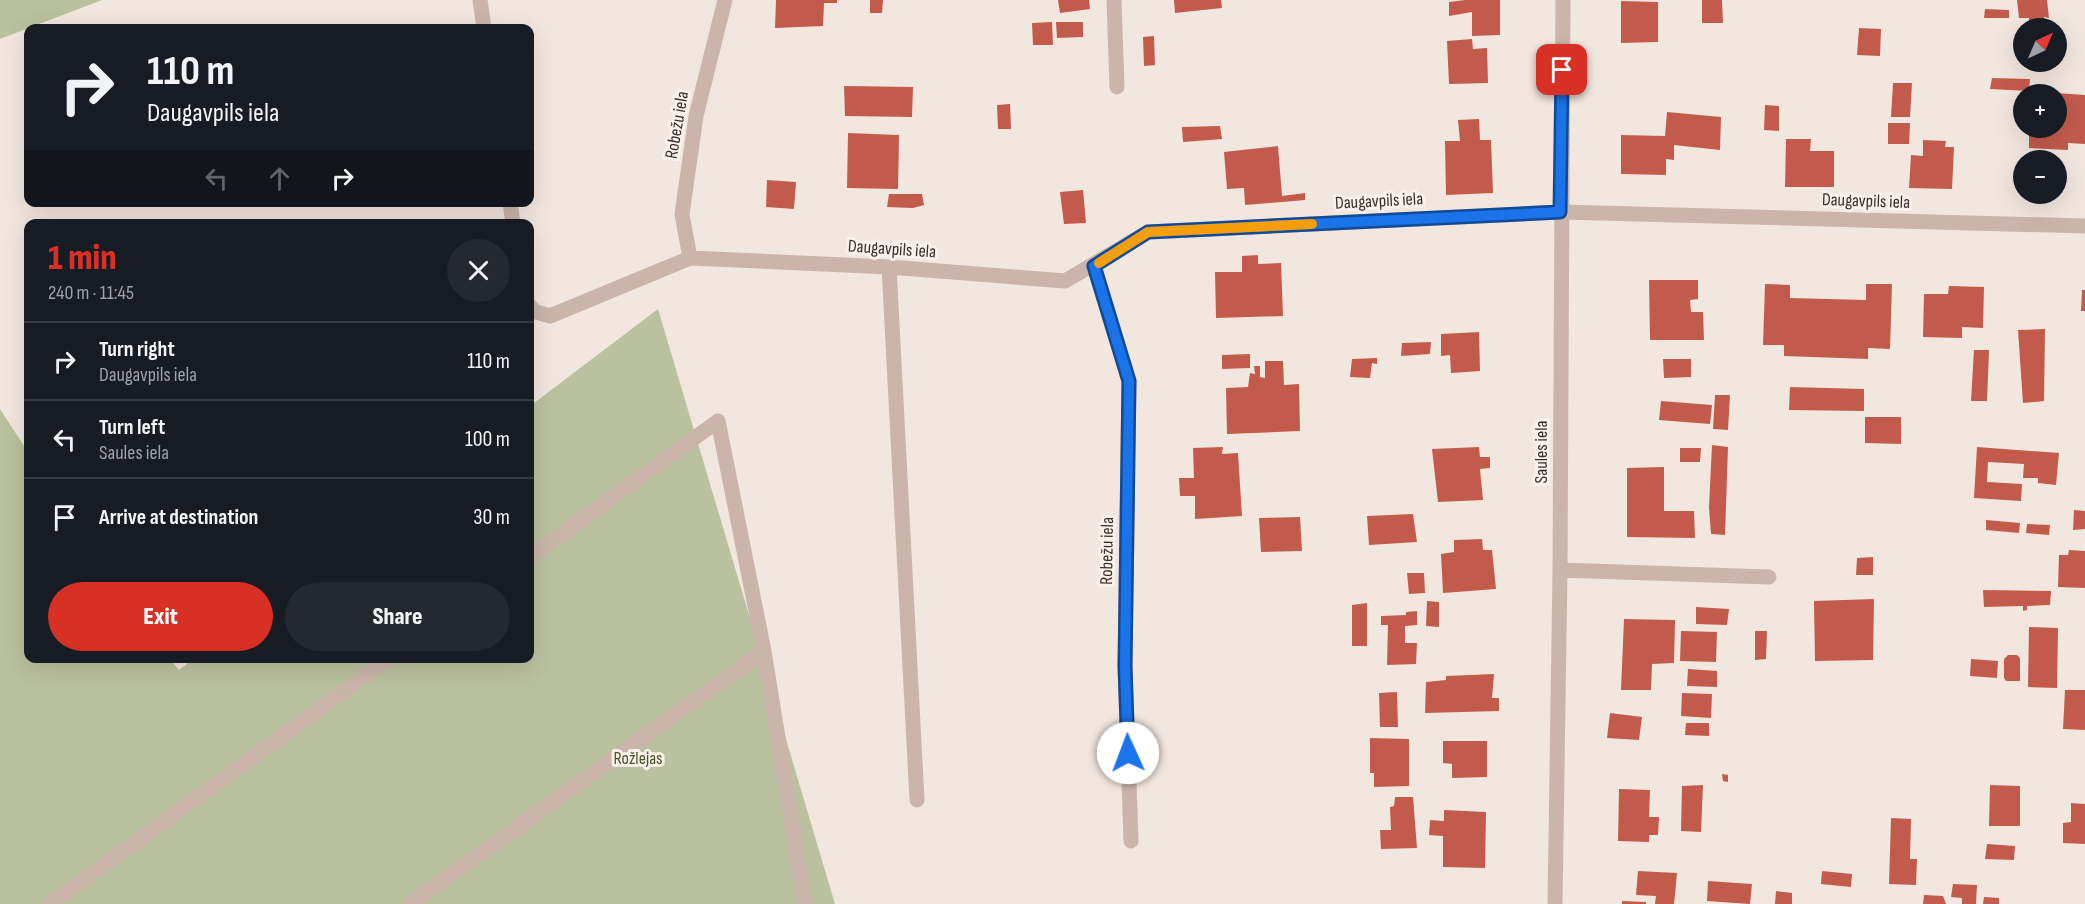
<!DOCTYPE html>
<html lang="en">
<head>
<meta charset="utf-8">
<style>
  body { margin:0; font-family:"Sofia Sans Condensed",sans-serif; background:#242831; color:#f1f3f6; height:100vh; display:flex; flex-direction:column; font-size:22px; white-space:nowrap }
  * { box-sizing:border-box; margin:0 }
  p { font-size:20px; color:#9ea1a6 }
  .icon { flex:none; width:33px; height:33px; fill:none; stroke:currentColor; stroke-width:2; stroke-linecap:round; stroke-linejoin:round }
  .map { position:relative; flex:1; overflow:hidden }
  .details { position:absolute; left:24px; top:219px; width:510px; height:444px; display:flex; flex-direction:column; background:#171b24; border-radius:12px; box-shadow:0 6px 24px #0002 }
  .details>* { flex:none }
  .guide { position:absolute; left:24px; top:24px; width:510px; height:183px; border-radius:12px; box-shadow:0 6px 24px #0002; background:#171b24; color:#f1f3f6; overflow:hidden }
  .needle { width:39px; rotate:44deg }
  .fabs { position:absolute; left:2013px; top:18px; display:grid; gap:12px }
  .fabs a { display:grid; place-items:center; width:54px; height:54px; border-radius:50%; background:#171b24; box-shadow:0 6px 24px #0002; font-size:30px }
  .pin { position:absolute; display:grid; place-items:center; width:51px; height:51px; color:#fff; margin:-26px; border-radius:12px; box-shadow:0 3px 9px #0006 }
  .me { position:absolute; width:66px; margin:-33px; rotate:358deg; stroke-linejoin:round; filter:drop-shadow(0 0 4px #0008) }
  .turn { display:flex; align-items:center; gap:21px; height:126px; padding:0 24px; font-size:27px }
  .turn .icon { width:78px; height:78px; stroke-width:2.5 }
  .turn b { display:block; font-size:42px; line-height:51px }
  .lanes { display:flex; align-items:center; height:57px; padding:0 24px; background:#0003; justify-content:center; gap:30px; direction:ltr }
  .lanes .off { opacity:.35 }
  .round { display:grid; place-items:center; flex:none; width:63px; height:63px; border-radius:32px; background:#242831 }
  .summary { display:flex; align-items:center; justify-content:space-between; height:102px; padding:0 24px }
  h1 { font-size:36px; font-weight:800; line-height:45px; color:#d93025 }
  .cta { display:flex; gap:12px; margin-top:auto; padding:12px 24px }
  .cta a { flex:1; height:69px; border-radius:36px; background:#d93025; color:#fff; font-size:24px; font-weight:800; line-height:69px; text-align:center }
  .cta a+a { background:#242831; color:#f1f3f6 }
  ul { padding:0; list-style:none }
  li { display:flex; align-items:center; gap:18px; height:78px; padding:0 24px; border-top:2px solid #363941 }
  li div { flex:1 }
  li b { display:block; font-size:22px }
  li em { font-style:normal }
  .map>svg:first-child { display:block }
  .green { fill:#bac19f }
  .building { fill:#c35b4c }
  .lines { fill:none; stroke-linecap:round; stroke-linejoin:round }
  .minor { stroke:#cbb5aa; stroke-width:15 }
  .route-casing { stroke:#114b97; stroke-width:15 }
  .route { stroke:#1a73e8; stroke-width:10 }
  .slow { stroke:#f59e0b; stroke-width:10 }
  .labels { text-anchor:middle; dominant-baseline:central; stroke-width:6; stroke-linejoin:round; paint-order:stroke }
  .street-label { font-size:18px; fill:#382d2a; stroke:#faf1eb }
  .park-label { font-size:18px; fill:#4c562e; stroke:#faf1eb }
</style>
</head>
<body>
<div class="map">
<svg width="2085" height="904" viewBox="0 0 2085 904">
  <rect width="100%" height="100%" fill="#f2e7df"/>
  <path class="green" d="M0 0H102L0 39Z
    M658 309 835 904H0V409L28 452V658L170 659 179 670 194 658H530V406Z"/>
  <path class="building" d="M776 0H837V3H824L823 26 775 28Z
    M870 0H883L882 13H870Z
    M1058 0H1089L1090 9 1060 13Z
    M1174 0H1221L1222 8 1175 13Z
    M1465 0H1500V35L1472 36V12L1449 16V2Z
    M1702 0H1722L1723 23H1702Z
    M2017 0H2047L2049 18 2044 17V28H2029V18H2019Z
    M1621 1 1658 2V42L1621 43Z
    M1985 9 2009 10V18H1984Z
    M1052 22 1053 45H1033L1032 23Z
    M1056 22H1083V37L1057 38Z
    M1859 28 1881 29 1880 56 1857 55Z
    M1154 36 1155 65 1144 66 1143 37Z
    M1472 39 1473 49 1487 48 1488 83 1449 84 1447 41Z
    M1992 78 2030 79 2029 91 1990 89Z
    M1893 83H1912L1910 117H1891Z
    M844 86 913 87 912 117 845 116Z
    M2038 92 2055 93V94H2038Z
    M2056 93 2085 95V144L2068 143V150L2029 148V132H2036V128H2056Z
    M1010 104 1011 129H998L997 105Z
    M1765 105 1779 106V131L1764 130Z
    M1667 112 1721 117 1720 150 1674 145V160L1666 159V175L1621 174V135L1665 136Z
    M1479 119 1480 140H1491L1493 193 1446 195 1445 141H1460L1458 120Z
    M1888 123H1910L1909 144H1888Z
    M1220 126 1222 139 1183 142 1182 127Z
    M848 133 899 135 898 189 847 188Z
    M1786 139H1811L1810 151H1834V187H1785Z
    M1923 140 1946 141 1945 147H1954L1952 189 1909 188 1911 155 1923 156Z
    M1278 146 1282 196 1305 193V200L1245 205 1244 188 1227 189 1224 152Z
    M767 180 796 182 794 209 766 207Z
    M1083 190 1086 223 1064 224 1060 192Z
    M889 194H922L924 205 913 208 887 207Z
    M1258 255V264L1281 263 1283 316 1216 318 1215 272H1242V256Z
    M1649 280H1698V299L1690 300 1691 312H1703L1704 340H1650Z
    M1765 284 1790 285V298L1866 300V284H1892L1890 349 1868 348V359L1784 356V345H1763Z
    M1949 286 1984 287 1983 328 1962 327V338L1923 337 1924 294H1948Z
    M2082 290H2085V311H2081Z
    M2045 329 2044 401 2023 403 2018 330Z
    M1479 332 1480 371 1451 373 1450 355 1441 356V334Z
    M1431 342 1430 354 1401 356 1402 343Z
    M1974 350H1989L1987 401H1971Z
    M1250 354V368L1222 369V355Z
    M1377 358V364L1372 363 1370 378 1350 377 1352 359Z
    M1663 359H1691V377L1664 378Z
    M1265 361H1283L1284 385 1299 384 1300 431 1227 434 1226 388 1248 387 1250 373 1255 374 1254 366H1260V377L1265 378Z
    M1790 387 1864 389V411L1789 410Z
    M1715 395H1730L1728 430 1713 429Z
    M1661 401 1712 405 1710 424 1659 420Z
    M1865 417H1901V444L1865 443Z
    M1712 445 1728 447 1725 535 1711 534 1709 507Z
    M1223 447 1222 454 1238 453 1242 516 1195 519V496H1180L1179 478H1194L1193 448Z
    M1479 447 1480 457H1490V468L1480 469 1483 500 1438 502 1432 449Z
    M1977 447 2059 453 2056 485 2038 483V478H2023L2024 464 1988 462 1987 482 2022 484 2021 501 1974 498Z
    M1680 448H1701L1700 462H1680Z
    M1664 467V511H1694L1695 538 1627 537V468Z
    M2074 510 2085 511V529L2073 530Z
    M1413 514 1417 542 1369 545 1367 516Z
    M1300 517 1302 551 1261 552 1259 518Z
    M1986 520 2020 523 2019 533 1986 530Z
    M2027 524 2050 525 2049 535 2026 533Z
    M1482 539 1483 550H1492L1496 589 1443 593 1441 554 1454 552V540Z
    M2069 550 2085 551V588L2058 587 2059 555H2068Z
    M1873 557V575H1856L1857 558Z
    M1407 573H1424L1425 593 1409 594Z
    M1983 590 2051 591 2050 605 2027 606V610L2023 611V606L1984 607Z
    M1874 599 1873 660 1815 661 1814 601Z
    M1427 601 1439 602V627L1426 626Z
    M1367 603V646H1352V605Z
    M1696 607 1729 609 1727 625 1696 624Z
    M1417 611V625L1405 626V643H1417L1416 664 1387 665 1388 625H1381V616L1406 615V612Z
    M1624 619 1675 620 1674 663 1652 664 1651 690H1621Z
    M2029 627 2058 628 2057 688 2028 687Z
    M1681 631 1717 632 1716 662 1680 661Z
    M1755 631H1767L1766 659 1755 660Z
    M2008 655H2017L2020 658V681H2006L2004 678V659Z
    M1971 659 1998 661 1997 678 1970 676Z
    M1688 669 1717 671V687L1687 686Z
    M1494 674 1492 698H1499V711L1425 713 1426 682 1446 680V676Z
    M2065 690H2085V730L2063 729Z
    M1397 692 1398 727H1380L1379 693Z
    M1682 693 1712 694 1711 718 1681 716Z
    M1610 713 1642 717 1639 740 1607 738Z
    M1686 723H1709V736L1685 735Z
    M1370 738 1409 739V786L1374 787V773H1370Z
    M1443 741H1487V777L1452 778V764L1443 763Z
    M1722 774 1728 775V782L1723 781Z
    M1703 785 1701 832 1681 831 1682 786Z
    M1990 785 2020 786V826H1989Z
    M1619 789 1650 790 1649 817H1659L1658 835H1649V842L1618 841Z
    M1395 797H1413L1417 848 1381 849 1380 830H1391L1390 807 1394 806Z
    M2071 803 2085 804V844L2063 843V823L2071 822Z
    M1444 810 1486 812 1485 868 1443 867V836L1429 835 1430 820 1444 821Z
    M1891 818 1911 819 1910 859H1917L1916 885 1889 884Z
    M1987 844 2015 846 2014 860 1985 859Z
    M1638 871 1677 873 1674 904H1655L1656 896 1636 895Z
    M1822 871 1852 874 1851 887 1821 884Z
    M1708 881 1752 884 1750 904 1707 901Z
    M1953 884 1977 885 1976 904H1962V898L1951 897Z
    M1776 891 1792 893V904H1775Z
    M1924 895 1943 896 1946 904H1923Z
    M1984 897 1999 898V904H1983Z
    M1622 901 1646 902V904H1622Z"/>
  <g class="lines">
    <path class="minor" d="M480 0 484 28
      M1114 0 1117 87
      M510 202 513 224
      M690 258 682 214 696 116 725 0
      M1094 266 1129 381 1125 666 1131 841
      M889 267 917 800
      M530 306 536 312 550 316 690 258 889 267 1065 281 1148 232 1560 212 2085 226
      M530 557 718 421 764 651 805 904
      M1560 570 1769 577
      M50 904 390 658
      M410 904 764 651
      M1555 904 1560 570 1563 0"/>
  </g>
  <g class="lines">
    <defs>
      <path id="route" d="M1128 753 1125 666 1129 381 1094 266 1148 232 1560 212 1562 70"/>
    </defs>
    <use href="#route" class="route-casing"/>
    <use href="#route" class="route"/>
    <path class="slow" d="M1099 263 1148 232 1312 224"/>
  </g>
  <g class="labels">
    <g class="street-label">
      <text transform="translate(677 125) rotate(-80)">Robežu iela</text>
      <text transform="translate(1379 201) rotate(-3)">Daugavpils iela</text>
      <text transform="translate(1866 201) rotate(2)">Daugavpils iela</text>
      <text transform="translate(892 249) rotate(4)">Daugavpils iela</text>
      <text transform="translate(1541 452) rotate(-90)">Saules iela</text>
      <text transform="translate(1107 551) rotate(-89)">Robežu iela</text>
    </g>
    <g class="park-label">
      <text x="638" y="758">Rožlejas</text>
    </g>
  </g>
</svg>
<div class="fabs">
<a><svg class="needle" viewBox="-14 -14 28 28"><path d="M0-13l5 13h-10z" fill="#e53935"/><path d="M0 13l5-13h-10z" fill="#9ea1a6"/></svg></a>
<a>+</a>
<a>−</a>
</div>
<div class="pin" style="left:1562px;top:70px;background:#d93025"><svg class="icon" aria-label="arrive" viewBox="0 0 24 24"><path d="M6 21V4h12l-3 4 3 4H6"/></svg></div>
<svg class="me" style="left:1128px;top:753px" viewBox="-20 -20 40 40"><circle r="19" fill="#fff"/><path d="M0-13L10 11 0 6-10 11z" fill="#1a73e8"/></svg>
<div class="guide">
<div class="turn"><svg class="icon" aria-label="right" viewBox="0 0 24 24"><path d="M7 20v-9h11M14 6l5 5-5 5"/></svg><div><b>110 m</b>Daugavpils iela</div></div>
<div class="lanes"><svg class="icon off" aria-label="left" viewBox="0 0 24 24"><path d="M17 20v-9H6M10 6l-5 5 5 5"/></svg><svg class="icon off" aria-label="ahead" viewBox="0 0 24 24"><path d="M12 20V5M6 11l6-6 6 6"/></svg><svg class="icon" aria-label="right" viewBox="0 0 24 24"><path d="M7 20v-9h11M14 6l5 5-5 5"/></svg></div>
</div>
<section class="details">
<div class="summary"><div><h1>1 min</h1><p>240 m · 11:45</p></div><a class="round"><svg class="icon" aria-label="close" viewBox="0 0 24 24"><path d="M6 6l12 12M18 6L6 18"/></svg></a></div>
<ul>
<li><svg class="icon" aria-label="right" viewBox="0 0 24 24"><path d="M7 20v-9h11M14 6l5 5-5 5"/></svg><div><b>Turn right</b><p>Daugavpils iela</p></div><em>110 m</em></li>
<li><svg class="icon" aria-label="left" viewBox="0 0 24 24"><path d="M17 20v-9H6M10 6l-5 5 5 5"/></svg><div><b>Turn left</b><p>Saules iela</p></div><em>100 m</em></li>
<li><svg class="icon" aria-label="arrive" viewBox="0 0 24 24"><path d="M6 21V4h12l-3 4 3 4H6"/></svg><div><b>Arrive at destination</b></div><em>30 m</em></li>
</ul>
<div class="cta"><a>Exit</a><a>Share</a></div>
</section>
</div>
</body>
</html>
